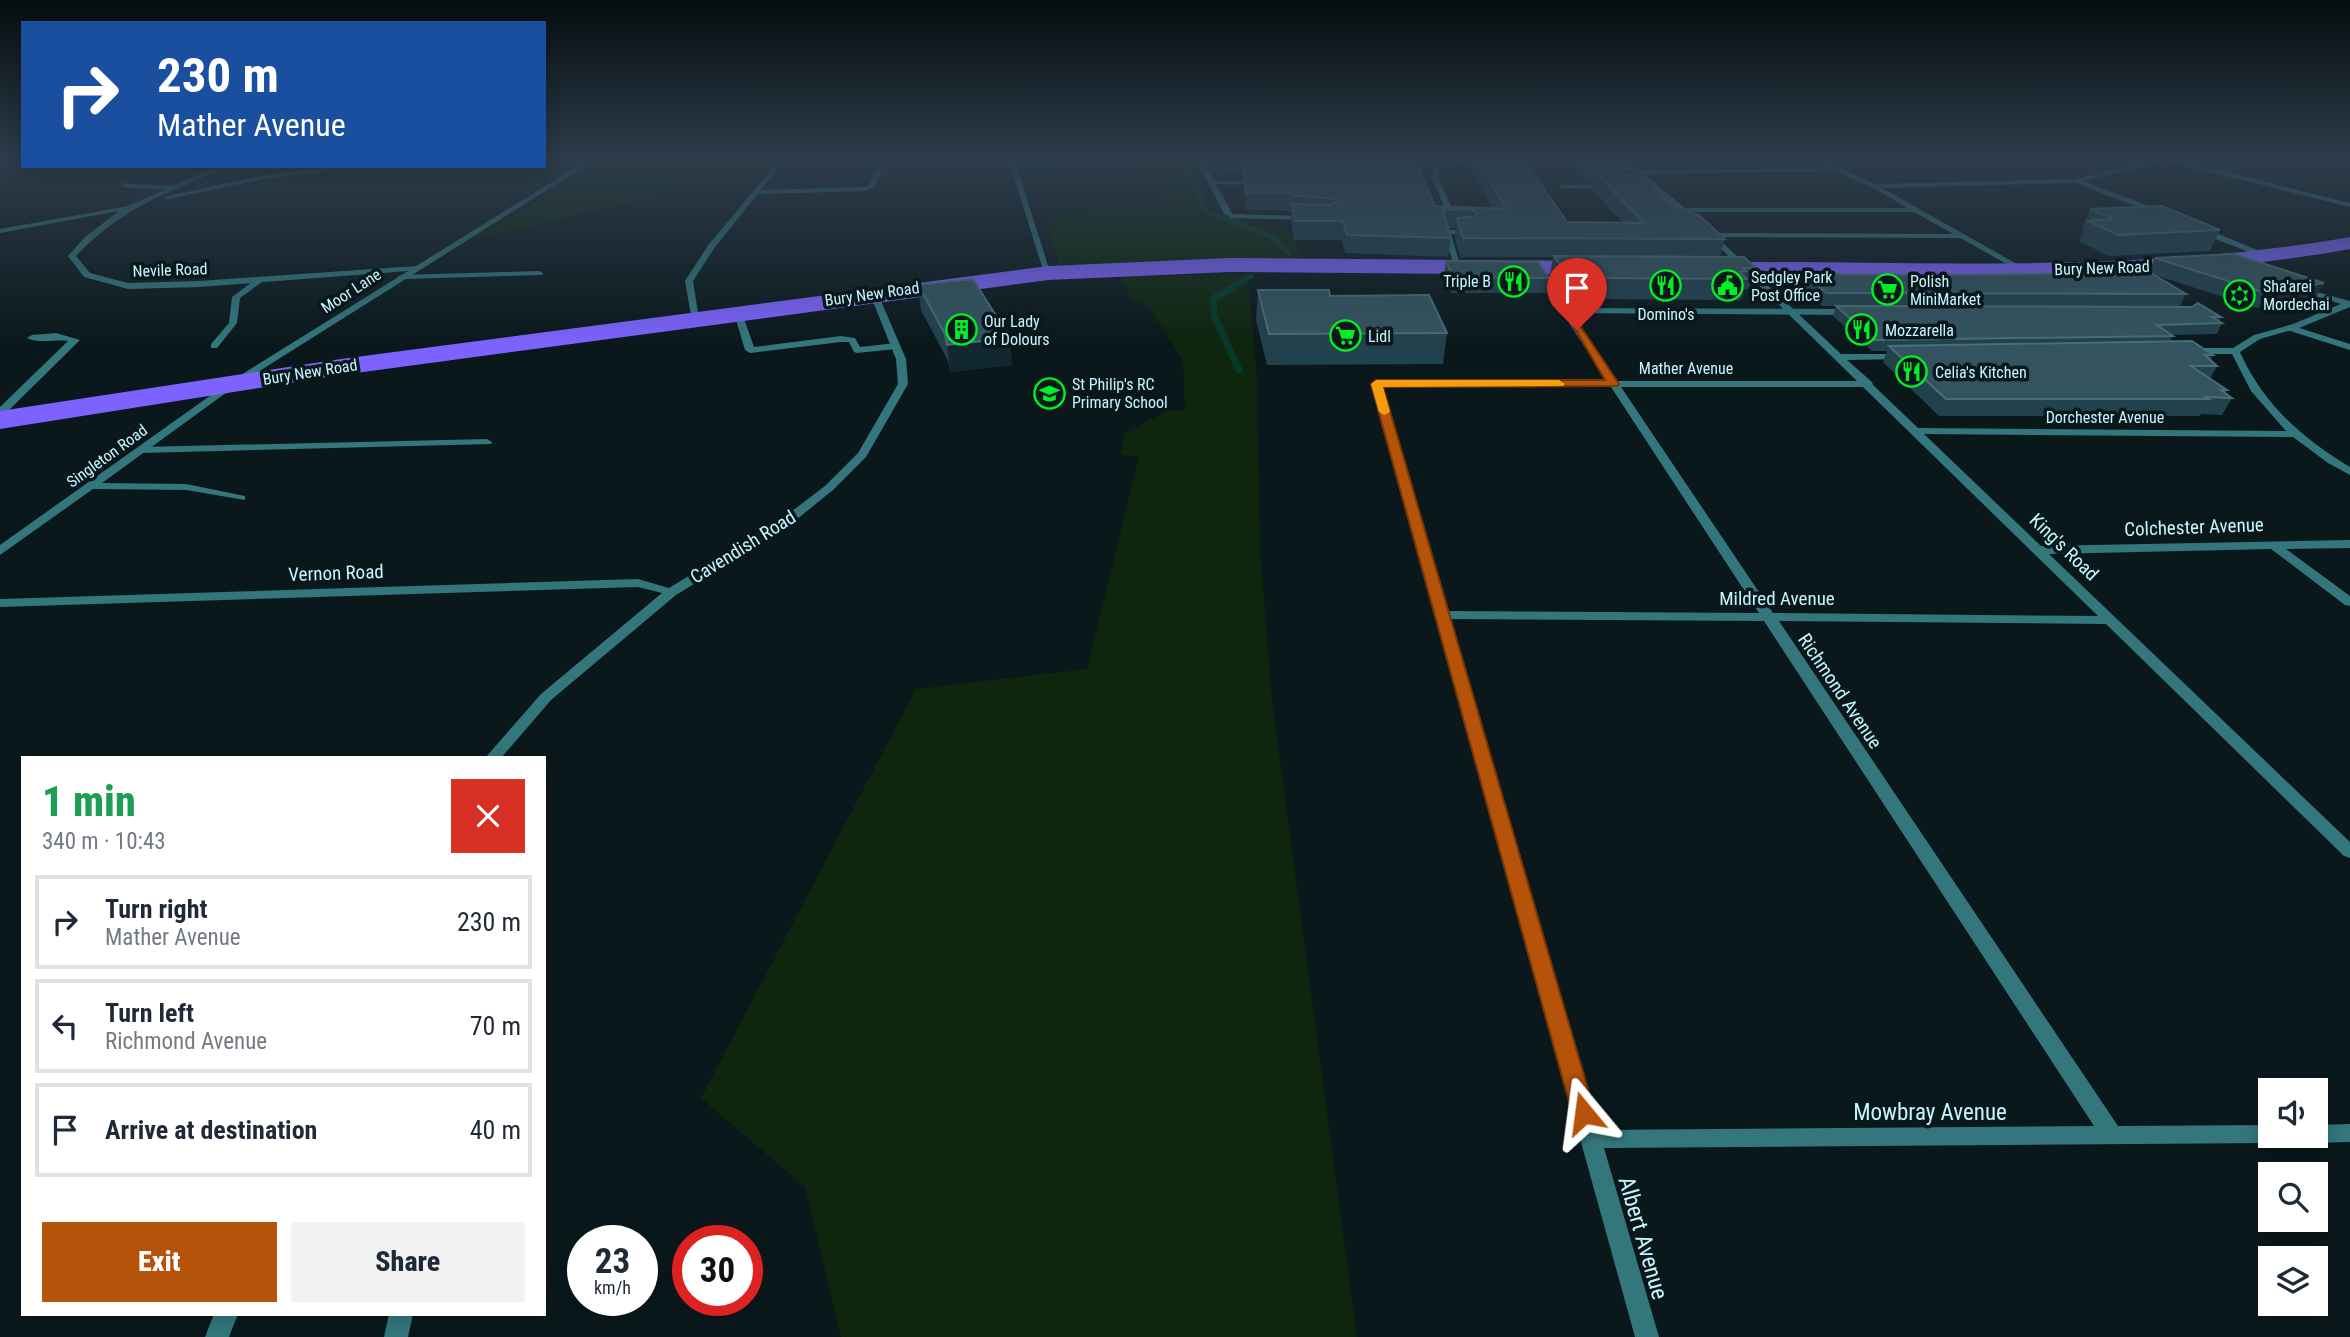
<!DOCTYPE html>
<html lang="en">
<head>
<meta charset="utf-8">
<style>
  body { margin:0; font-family:"Roboto Condensed",sans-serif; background:#f2f2f3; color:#1f2937; height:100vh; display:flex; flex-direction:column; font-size:26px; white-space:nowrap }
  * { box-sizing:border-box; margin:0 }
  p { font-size:23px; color:#747a83 }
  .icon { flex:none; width:38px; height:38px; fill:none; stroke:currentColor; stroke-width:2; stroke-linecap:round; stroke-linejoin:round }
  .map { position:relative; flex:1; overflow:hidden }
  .side { position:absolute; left:21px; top:756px; width:525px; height:560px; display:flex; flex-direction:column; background:#fff; border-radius:0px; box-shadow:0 4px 18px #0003 }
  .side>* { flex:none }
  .top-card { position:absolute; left:21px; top:21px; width:525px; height:147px; border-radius:0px; box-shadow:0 4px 18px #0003; background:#1a4fa0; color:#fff; overflow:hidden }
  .buttons { position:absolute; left:2258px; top:1078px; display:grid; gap:14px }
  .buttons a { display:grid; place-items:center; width:70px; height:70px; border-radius:0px; background:#fff; box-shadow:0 4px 18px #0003; font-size:35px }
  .speed { position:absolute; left:567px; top:1225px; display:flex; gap:14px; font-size:35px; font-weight:700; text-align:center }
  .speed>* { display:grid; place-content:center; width:91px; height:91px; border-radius:50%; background:#fff; box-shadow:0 4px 18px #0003; line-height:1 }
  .speed small { font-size:18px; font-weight:400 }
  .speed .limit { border:10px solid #d22; background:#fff; color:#111 }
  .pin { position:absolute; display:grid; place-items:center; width:60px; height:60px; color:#fff; margin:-72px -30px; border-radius:50% 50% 50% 0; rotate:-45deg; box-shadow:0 0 7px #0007 }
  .pin .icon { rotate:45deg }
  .me { position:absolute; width:77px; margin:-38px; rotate:344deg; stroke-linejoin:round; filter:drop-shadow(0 0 5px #0008) }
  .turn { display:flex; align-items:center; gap:24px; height:147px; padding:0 21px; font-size:32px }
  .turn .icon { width:91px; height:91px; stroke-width:2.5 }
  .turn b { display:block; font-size:49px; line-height:60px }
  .round { display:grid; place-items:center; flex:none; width:74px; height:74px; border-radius:0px; background:#f2f2f3 }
  .headline { display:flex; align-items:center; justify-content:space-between; height:119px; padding:0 21px }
  h1 { font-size:42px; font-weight:800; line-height:52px; color:#1e9e55 }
  .button { display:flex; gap:14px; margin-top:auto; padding:14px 21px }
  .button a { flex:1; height:80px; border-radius:0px; background:#b45309; color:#fff; font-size:28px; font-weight:800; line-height:80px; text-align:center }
  .button a+a { background:#f2f2f3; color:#1f2937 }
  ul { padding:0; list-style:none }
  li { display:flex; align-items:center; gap:21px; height:94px; margin:0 14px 10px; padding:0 7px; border:4px solid #e0e1e3; border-radius:0px }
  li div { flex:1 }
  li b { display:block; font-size:26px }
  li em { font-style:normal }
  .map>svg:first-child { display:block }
  .green { fill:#0d260d }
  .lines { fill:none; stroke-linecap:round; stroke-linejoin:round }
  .stream-far1 { stroke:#063929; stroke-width:5 }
  .stream { stroke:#063929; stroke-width:7 }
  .service { fill:#33777d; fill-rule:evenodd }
  .minor { fill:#33777d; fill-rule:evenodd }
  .trunk { fill:#7c63ff; fill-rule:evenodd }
  .wall { fill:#21414c }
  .shaded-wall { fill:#112830 }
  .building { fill:#33545f; stroke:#4a6d78; stroke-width:2 }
  .route { fill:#b45309; stroke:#753606; stroke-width:2 }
  .slow { fill:#f59e0b }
  .labels { text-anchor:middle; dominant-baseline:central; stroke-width:7; stroke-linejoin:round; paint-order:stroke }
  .far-street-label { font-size:16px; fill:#c5f5ff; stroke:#0a181c }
  .far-poi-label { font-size:16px; fill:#c5f5ff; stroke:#0a181c; text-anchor:start }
  .street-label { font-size:19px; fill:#c5f5ff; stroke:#0a181c }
  .near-street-label { font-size:23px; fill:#c5f5ff; stroke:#0a181c }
</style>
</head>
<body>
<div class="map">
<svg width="2350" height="1337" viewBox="0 0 2350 1337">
  <rect width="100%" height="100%" fill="#0a181c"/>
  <path class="green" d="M609 158H833L774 168 472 240Z
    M1133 158H1200L1196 166 1211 211 1288 230 1304 257 1059 264 1046 214 1165 204Z
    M1248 274 1257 379 1260 550 1272 700 1357 1337H841L805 1187 701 1098 916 689 1087 669 1139 456 1120 455 1125 433 1166 411 1185 410 1183 360 1150 308 1131 299 1121 277Z"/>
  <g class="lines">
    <path class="stream-far1" d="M1186 158 1183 166 1206 211 1272 237 1289 254
      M1227 290 1251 276"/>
    <path class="stream" d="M1230 289 1213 299 1214 315 1239 370"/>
    <path class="service" d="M1045 158H1051L1052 165 1014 167 1011 165 1046 162Z
      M877 169 882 170 874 187 866 191 759 194 755 192 759 190 865 187 869 185Z
      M1209 181H1262L1265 183 1262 185 1211 184Z
      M125 182 128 184 173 186 176 188 173 190 121 187V185Z
      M1562 185H1613L1616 187 1613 189 1560 188Z
      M1232 214 1311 216 1315 218 1311 220 1229 218V214Z
      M1443 230H1468L1472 232 1468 234H1451L1461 268 1454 266Z
      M1712 233 1959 234 1963 236 1959 238 1709 237 1708 235Z
      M539 271 543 273 542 275 401 279 397 277 401 275Z
      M259 277 266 279 240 298 237 323 217 348H211V344L229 323 232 297Z
      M1565 308 1851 309 1855 312 1851 315 1562 313V309Z
      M738 310 742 313 754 347 841 336 855 338 860 347 896 343 901 346 896 349 857 353 854 352 849 342H841L750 353 745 350 734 313Z
      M2290 325 2350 344V350L2287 330V326Z
      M487 439 492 442 491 444 141 453 136 450 141 447Z"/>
    <path class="minor" d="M544 158H598L234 387 102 483 186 484 245 496V500L186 490 93 489 0 555V545L228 383 408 271 199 287 128 289 84 277 68 256 85 237 119 211 0 233V229L128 206 217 166H226C211 175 192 181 176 189 138 205 105 225 76 256L90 273 128 283 199 281 416 266 587 160 544 162Z
      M1008 158H1014L1051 275 1044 273Z
      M1202 158H1208L1205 165 1235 218 1224 214 1199 165Z
      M1538 158H1590L1587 160 1447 165 1440 167 1438 177 1455 215 1451 217 1447 215 1432 177 1435 165 1446 161Z
      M1617 158H1624L1639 170 1830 169 1807 158H1815L1875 184 2076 179 2158 158H2171L2350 203V207L2165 161 2083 181 2162 211 2163 213 2159 215 2075 183 1882 188 2024 268 2025 270 2021 272 1914 212H1690L1698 219 1691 221ZM1835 171 1872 187 1907 208H1685L1644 174Z
      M342 166H365L265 179 168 199 164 197 265 175Z
      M772 169 777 170 715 247 693 281 699 319 692 321 685 281 709 244Z
      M2198 228H2204L2274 257 2267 259 2198 232Z
      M1709 230 1841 354H1905L1907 356 1902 359 1847 360 1872 382 1873 385 1918 428 2286 431 2251 391 2232 354H2188L2183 351 2188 348H2233L2254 335 2293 324 2341 304 2298 291V287L2350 301V307L2299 328 2260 339 2240 352C2263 404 2302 438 2350 467V475L2328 463 2293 437 1924 434 2041 546 2350 540V548L2286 549 2350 596V606L2345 605 2271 549 2049 554 2350 842V858L2344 856 2106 624 1779 621 2118 1126 2270 1125V1136H2280L2277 1141 2270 1143 1604 1148 1659 1337H1635L1371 384 1376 381H1607L1535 271 1539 269H1542L1617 381H1857L1706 234 1705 232ZM1382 387H1611L1759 613 1447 611ZM1621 387H1863L2098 616 1773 613ZM1449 619 1764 621 2094 1126 1598 1130Z
      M871 292 878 294 906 359 908 384 866 457 833 490 791 524 676 595 551 700 501 758H485L541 694 662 593 638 587 0 607V599L638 579 669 588 783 518 825 486 858 453 898 384 896 359 870 294Z
      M56 333 80 340 4 415 0 416V407L68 341C56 339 38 344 27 338L32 335Z
      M2350 1124V1142L2315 1143 2308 1141 2305 1136H2315V1125Z
      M214 1314H238L229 1337H205Z
      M389 1314H413L408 1337H384Z"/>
    <path class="trunk" d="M2350 237V249C2140 287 1916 275 1703 276L1692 269 1703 262C1917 261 2139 274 2350 237Z
      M1229 258 1604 261 1615 268 1604 275 1229 272 1048 280 341 375 0 429V411L341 359 1048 266Z"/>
  </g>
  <path class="wall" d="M1219 158H1414L1435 206 1492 208 1469 167 1470 158H1522L1567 222H1622L1593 191 1595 182H1586L1569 164 1570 158H1618L1630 169 1629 174 1725 239 1720 257 1756 268 1750 289H1744L1741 300 1585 299 1582 293H1561L1550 277 1553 257H1460L1455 237 1456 228H1448L1451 238 1448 257 1345 253 1342 240H1294L1291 222 1292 213H1290L1289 211 1246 210 1244 179H1243L1242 171 1219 170Z
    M2090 209 2220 230 2210 251 2109 256 2079 241 2084 230 2082 229Z
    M2155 258 2324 283 2315 298 2258 308 2155 275 2186 294 2180 306H1822L1803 286 1806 274 1931 275 2148 273Z
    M1446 261 1549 278 1546 293H1451L1444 276Z
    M918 285 1012 365 950 372 948 361 921 310Z
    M1258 290 1330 296 1447 333 1443 364 1267 365 1256 320Z
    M1836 306 2221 317 2219 321 2222 323 2217 334 2172 335 2173 336 2170 341 2213 355 2211 360 2217 366 2210 379 2227 390 2225 393 2232 398 2222 415 2201 414 2200 416H1939L1883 362 1887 351H1872L1833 316Z"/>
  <path class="shaded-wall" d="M2324 283 2315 298 2258 308 2266 293Z
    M1010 338 1012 365 950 372 947 345Z"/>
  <path class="building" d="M1243 158H1414L1435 206 1506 209 1476 158H1522L1567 222 1644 223 1597 174H1640L1672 205 1700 216 1725 239 1463 238 1457 218 1476 216 1477 213 1471 209 1443 210 1451 238 1347 235 1343 221H1295L1292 204 1330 205 1337 202 1336 199 1291 195 1290 193H1246L1244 170 1310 171 1316 168 1315 165 1243 162Z
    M1577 158H1618L1630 169H1588Z
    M2162 206 2220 230 2118 235 2088 221 2113 219 2090 209Z
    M2234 254 2324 283 2266 293 2155 258Z
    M1554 256 1744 257 1756 268H1743L1746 271 1740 272 1747 279 1590 278 1586 272H1565Z
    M1446 261 1538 262 1549 278 1453 277Z
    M2151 273 2186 294 1826 293 1806 274 1931 275Z
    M973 279 1010 338 947 345 945 334 918 285Z
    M1258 290H1329L1330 296 1429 295 1447 333 1269 334Z
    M2198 303 2221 317H2212L2222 323 2157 325 2173 336 1875 340 1836 306 2192 307Z
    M2192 341 2213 355H2205L2217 366H2191L2227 390H2221L2232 398 2206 397 2209 399H1946L1889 346Z"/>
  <linearGradient id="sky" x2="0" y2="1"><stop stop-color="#060d0f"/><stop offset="0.46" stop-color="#2d3d4b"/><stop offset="1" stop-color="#2d3d4b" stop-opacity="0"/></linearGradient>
  <rect width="2350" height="345" fill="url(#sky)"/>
  <path class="route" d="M1574 327H1581L1619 384 1617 386 1383 387 1595 1113 1592 1120 1584 1123 1575 1120 1572 1113 1371 384 1376 380H1605Z"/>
  <path class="slow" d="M1559 380 1565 384 1563 386 1383 387 1390 412 1384 415 1379 412 1371 384 1376 380Z"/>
  <defs>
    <symbol id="restaurant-ring" viewBox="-11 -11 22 22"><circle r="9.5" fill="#0a181c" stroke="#00f024" stroke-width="1.5"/><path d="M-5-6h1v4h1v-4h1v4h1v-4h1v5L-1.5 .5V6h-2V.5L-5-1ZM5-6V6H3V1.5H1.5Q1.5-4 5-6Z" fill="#00f024"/></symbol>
    <symbol id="civic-ring" viewBox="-11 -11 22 22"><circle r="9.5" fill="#0a181c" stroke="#00f024" stroke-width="1.5"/><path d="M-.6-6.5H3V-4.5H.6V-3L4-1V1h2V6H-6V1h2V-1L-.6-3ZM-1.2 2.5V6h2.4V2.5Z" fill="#00f024"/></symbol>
    <symbol id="supermarket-ring" viewBox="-11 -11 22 22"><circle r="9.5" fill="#0a181c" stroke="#00f024" stroke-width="1.5"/><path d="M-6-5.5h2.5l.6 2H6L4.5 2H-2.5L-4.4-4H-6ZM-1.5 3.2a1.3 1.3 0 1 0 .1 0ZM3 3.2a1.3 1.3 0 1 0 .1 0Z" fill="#00f024"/></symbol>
    <symbol id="synagogue-ring" viewBox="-11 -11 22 22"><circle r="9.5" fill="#0a181c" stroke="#00f024" stroke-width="1.5"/><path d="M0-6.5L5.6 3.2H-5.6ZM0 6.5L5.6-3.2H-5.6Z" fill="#00f024"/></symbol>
    <symbol id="building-ring" viewBox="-11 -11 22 22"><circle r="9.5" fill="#0a181c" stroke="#00f024" stroke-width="1.5"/><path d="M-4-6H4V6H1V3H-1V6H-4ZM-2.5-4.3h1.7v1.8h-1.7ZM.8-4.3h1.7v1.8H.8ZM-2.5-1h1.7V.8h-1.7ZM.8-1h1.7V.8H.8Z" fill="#00f024"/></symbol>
    <symbol id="school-ring" viewBox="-11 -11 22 22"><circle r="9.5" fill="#0a181c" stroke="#00f024" stroke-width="1.5"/><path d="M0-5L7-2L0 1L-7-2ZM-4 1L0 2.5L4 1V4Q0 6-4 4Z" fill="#00f024"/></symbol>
  </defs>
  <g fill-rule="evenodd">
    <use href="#restaurant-ring" x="1496" y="264" width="35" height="35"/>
    <use href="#restaurant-ring" x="1648" y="268" width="35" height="35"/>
    <use href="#civic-ring" x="1710" y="268" width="35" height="35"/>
    <use href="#supermarket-ring" x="1870" y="272" width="35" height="35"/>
    <use href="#synagogue-ring" x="2222" y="278" width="35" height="35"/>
    <use href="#building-ring" x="944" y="312" width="35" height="35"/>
    <use href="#restaurant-ring" x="1844" y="312" width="35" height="35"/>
    <use href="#supermarket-ring" x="1328" y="318" width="35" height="35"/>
    <use href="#restaurant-ring" x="1894" y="354" width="35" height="35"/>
    <use href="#school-ring" x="1032" y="376" width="35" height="35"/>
  </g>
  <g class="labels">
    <g class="far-street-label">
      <text transform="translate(2102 268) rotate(-2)">Bury New Road</text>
      <text transform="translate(170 270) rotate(-2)">Nevile Road</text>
      <text transform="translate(351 291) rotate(-33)">Moor Lane</text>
      <text transform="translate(872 294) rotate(-8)">Bury New Road</text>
      <text x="1686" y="368">Mather Avenue</text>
      <text transform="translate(310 372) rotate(-9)">Bury New Road</text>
      <text x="2105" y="417">Dorchester Avenue</text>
      <text transform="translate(107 456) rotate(-36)">Singleton Road</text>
    </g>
    <g class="far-poi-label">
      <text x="1751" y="277">Sedgley Park<tspan x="1751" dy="18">Post Office</tspan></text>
      <text x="1491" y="281" text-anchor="end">Triple B</text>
      <text x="1910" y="281">Polish<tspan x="1910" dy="18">MiniMarket</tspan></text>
      <text x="2263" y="286">Sha'arei<tspan x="2263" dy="18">Mordechai</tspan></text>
      <text x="1666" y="314" text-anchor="middle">Domino's</text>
      <text x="984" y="321">Our Lady<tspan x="984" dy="18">of Dolours</tspan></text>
      <text x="1885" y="330">Mozzarella</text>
      <text x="1368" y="336">Lidl</text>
      <text x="1935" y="372">Celia's Kitchen</text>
      <text x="1072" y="384">St Philip's RC<tspan x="1072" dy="18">Primary School</tspan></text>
    </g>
    <g class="street-label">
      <text transform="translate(2194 527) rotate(-2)">Colchester Avenue</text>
      <text transform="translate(743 547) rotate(-32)">Cavendish Road</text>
      <text transform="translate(2064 547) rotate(44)">King's Road</text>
      <text transform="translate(336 573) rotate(-2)">Vernon Road</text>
      <text x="1777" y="598">Mildred Avenue</text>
      <text transform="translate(1840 691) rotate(56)">Richmond Avenue</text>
    </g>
    <g class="near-street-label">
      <text x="1930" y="1112">Mowbray Avenue</text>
      <text transform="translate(1643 1238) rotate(74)">Albert Avenue</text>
    </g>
  </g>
</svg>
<div class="buttons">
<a><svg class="icon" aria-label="sound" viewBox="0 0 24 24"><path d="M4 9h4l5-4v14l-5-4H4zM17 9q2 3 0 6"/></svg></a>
<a><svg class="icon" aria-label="search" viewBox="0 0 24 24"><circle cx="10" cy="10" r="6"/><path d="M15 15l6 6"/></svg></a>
<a><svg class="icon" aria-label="layers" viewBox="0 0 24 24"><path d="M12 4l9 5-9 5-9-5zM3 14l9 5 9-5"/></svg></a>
</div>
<div class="speed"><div>23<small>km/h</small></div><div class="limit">30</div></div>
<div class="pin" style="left:1577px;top:330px;background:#d93025"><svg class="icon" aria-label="arrive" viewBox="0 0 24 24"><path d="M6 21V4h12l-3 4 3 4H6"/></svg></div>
<svg class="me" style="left:1584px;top:1113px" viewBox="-20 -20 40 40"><path d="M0-17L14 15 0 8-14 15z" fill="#b45309" stroke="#fff" stroke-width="4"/></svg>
<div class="top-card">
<div class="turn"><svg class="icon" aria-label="right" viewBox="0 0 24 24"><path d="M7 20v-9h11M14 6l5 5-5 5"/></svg><div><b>230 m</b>Mather Avenue</div></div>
</div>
<section class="side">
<div class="headline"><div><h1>1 min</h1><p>340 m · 10:43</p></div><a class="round" style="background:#d93025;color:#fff"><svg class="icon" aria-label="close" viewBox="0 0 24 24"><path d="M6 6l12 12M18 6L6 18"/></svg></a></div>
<ul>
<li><svg class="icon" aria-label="right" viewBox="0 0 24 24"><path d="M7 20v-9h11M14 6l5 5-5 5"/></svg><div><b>Turn right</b><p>Mather Avenue</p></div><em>230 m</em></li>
<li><svg class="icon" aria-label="left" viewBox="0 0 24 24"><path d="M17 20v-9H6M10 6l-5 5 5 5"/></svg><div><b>Turn left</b><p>Richmond Avenue</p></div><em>70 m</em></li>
<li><svg class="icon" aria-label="arrive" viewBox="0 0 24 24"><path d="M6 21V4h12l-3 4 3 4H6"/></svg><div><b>Arrive at destination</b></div><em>40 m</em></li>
</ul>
<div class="button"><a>Exit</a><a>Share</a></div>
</section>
</div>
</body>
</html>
